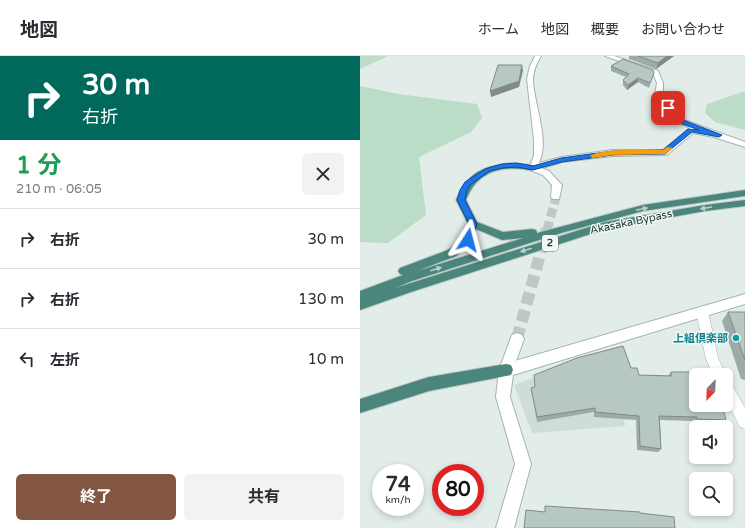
<!DOCTYPE html>
<html lang="ja">
<head>
<meta charset="utf-8">
<style>
  body { margin:0; font-family:"Varela Round","Noto Sans JP",sans-serif; background:#f2f2f3; color:#2b2b33; height:100vh; display:flex; flex-direction:column; font-size:15px; white-space:nowrap }
  * { box-sizing:border-box; margin:0 }
  p { font-size:13px; color:#7c7c81 }
  .icon { flex:none; width:22px; height:22px; fill:none; stroke:currentColor; stroke-width:2; stroke-linecap:round; stroke-linejoin:round }
  .map { position:relative; flex:1; overflow:hidden }
  .drawer { display:flex; flex-direction:column; background:#fff; width:360px }
  .drawer>* { flex:none }
  .guide { background:#00695c; color:#fff; overflow:hidden }
  .needle { width:26px; rotate:203deg }
  .tools { position:absolute; left:329px; top:312px; display:grid; gap:8px }
  .tools a { display:grid; place-items:center; width:44px; height:44px; border-radius:6px; background:#fff; box-shadow:0 2px 6px #0003; font-size:20px }
  .speed { position:absolute; left:12px; top:408px; display:flex; gap:8px; font-size:20px; font-weight:700; text-align:center }
  .speed>* { display:grid; place-content:center; width:52px; height:52px; border-radius:50%; background:#fff; box-shadow:0 2px 6px #0003; line-height:1 }
  .speed small { font-size:10px; font-weight:400 }
  .speed .limit { border:6px solid #d22; background:#fff; color:#111 }
  .pin { position:absolute; display:grid; place-items:center; width:34px; height:34px; color:#fff; margin:-17px; border-radius:8px; box-shadow:0 2px 6px #0006 }
  .me { position:absolute; width:44px; margin:-22px; rotate:9deg; stroke-linejoin:round; filter:drop-shadow(0 0 3px #0008) }
  .turn { display:flex; align-items:center; gap:14px; height:84px; padding:0 16px; font-size:18px }
  .turn .icon { width:52px; height:52px; stroke-width:2.5 }
  .turn b { display:block; font-size:28px; line-height:34px }
  .round { display:grid; place-items:center; flex:none; width:42px; height:42px; border-radius:6px; background:#f2f2f3 }
  .head { display:flex; align-items:center; justify-content:space-between; height:68px; padding:0 16px }
  h1 { font-size:24px; font-weight:700; line-height:30px; color:#1e9e55 }
  .cta { display:flex; gap:8px; margin-top:auto; padding:8px 16px }
  .cta a { flex:1; height:46px; border-radius:6px; background:#845745; color:#fff; font-size:16px; font-weight:700; line-height:46px; text-align:center }
  .cta a+a { background:#f2f2f3; color:#2b2b33 }
  ul { padding:0; list-style:none }
  li { display:flex; align-items:center; gap:12px; height:60px; padding:0 16px; border-top:1px solid #e1e1e2 }
  li div { flex:1 }
  li b { display:block; font-size:15px }
  li em { font-style:normal }
  header { display:flex; align-items:center; gap:24px; box-sizing:border-box; height:56px; padding:0 20px; background:#fff; border-bottom:1px solid #e1e1e2 }
  header strong { font-size:19px }
  nav { display:flex; gap:22px; margin-inline-start:auto; font-size:14px }
  main { display:flex; flex:1; min-height:0 }
  .map>svg:first-child { display:block }
  .built { fill:#d0dcd8 }
  .green { fill:#bbddc7 }
  .lines { fill:none; stroke-linecap:round; stroke-linejoin:round }
  .tertiary-tunnel-far1 { stroke:#bcc9c6; stroke-width:9; stroke-dasharray:9 4.5; stroke-linecap:butt }
  .tertiary-tunnel { stroke:#bcc9c6; stroke-width:12; stroke-dasharray:12 6; stroke-linecap:butt }
  .service-casing { stroke:#a5b4b0; stroke-width:1 }
  .minor-casing { stroke:#a5b4b0; stroke-width:2 }
  .tertiary-casing { stroke:#a5b4b0; stroke-width:2 }
  .trunk-casing { stroke:#c1c9c7; stroke-width:2 }
  .service { fill:#fff; fill-rule:evenodd }
  .minor { fill:#fff; fill-rule:evenodd }
  .tertiary { fill:#fff; fill-rule:evenodd }
  .trunk { fill:#4a867c; fill-rule:evenodd }
  .wall { fill:#9daba7 }
  .shaded-wall { fill:#808b88 }
  .building { fill:#b7c7c2; stroke:#808b88 }
  .oneway { fill:#b8d1cb }
  .route { fill:#1a73e8; stroke:#114b97 }
  .slow { fill:#f59e0b }
  .culture-dot { fill:#0f9aa8; stroke:#f3f9f6; stroke-width:1.5 }
  .labels { text-anchor:middle; dominant-baseline:central; stroke-width:3; stroke-linejoin:round; paint-order:stroke }
  .shield { fill:#f3f9f6; stroke:#617571; stroke-width:1 }
  .shield-label { font-size:10px; font-weight:bold; fill:#223d38 }
  .street-label { font-size:11px; fill:#223d38; stroke:#f3f9f6 }
  .culture-label { font-size:11px; font-weight:bold; fill:#0d838f; stroke:#f3f9f6; text-anchor:end }
</style>
</head>
<body>
<header>
<strong>地図</strong>
<nav><a>ホーム</a><a>地図</a><a>概要</a><a>お問い合わせ</a></nav>
</header>
<main>
<section class="drawer">
<div class="guide">
<div class="turn"><svg class="icon" aria-label="right" viewBox="0 0 24 24"><path d="M7 20v-9h11M14 6l5 5-5 5"/></svg><div><b>30 m</b>右折</div></div>
</div>
<div class="head"><div><h1>1 分</h1><p>210 m · 06:05</p></div><a class="round"><svg class="icon" aria-label="close" viewBox="0 0 24 24"><path d="M6 6l12 12M18 6L6 18"/></svg></a></div>
<ul>
<li><svg class="icon" aria-label="right" viewBox="0 0 24 24"><path d="M7 20v-9h11M14 6l5 5-5 5"/></svg><div><b>右折</b></div><em>30 m</em></li>
<li><svg class="icon" aria-label="right" viewBox="0 0 24 24"><path d="M7 20v-9h11M14 6l5 5-5 5"/></svg><div><b>右折</b></div><em>130 m</em></li>
<li><svg class="icon" aria-label="left" viewBox="0 0 24 24"><path d="M17 20v-9H6M10 6l-5 5 5 5"/></svg><div><b>左折</b></div><em>10 m</em></li>
</ul>
<div class="cta"><a>終了</a><a>共有</a></div>
</section>
<div class="map">
<svg width="385" height="472" viewBox="0 0 385 472">
  <rect width="100%" height="100%" fill="#e2ece9"/>
  <path class="built" d="M244 297 259 328 265 370 172 377 154 329Z"/>
  <path class="green" d="M0 0H28L0 13Z
    M0 30 38 38 117 48 122 62 111 76 59 101 66 159 28 187 0 186Z
    M385 35V74L355 66 345 57 347 48Z"/>
  <g class="lines">
    <path class="tertiary-tunnel-far1" d="M187 174 196 141"/>
    <path class="tertiary-tunnel" d="M157 283 187 173"/>
    <defs>
      <path id="service" d="M342 250 346 252 348 255 358 302 366 319V320L353 319 346 303 336 255 338 252Z
        M366 325 371 327 385 352V373L380 371 366 344Z"/>
      <path id="minor" d="M175 0H181C177 7 173 15 173 24 174 50 190 82 179 107L201 101 253 94H303L330 72 312 64 295 39 297 27 293 17 245 0H254L298 15 303 27V39L319 62 385 86V91L354 81 333 77 308 98 305 99 253 100 202 106 173 115 170 114 169 112 174 100V84L167 23 170 10Z
        M385 238V248L153 319 150 341 171 408 154 472H136L155 408 136 341 139 314 141 309Z"/>
      <path id="tertiary" d="M173 109 189 115 200 127 202 129 199 143H193L191 141 192 129 183 119 170 114 169 112 170 110Z
        M157 277 162 279 164 283 151 319 146 320 141 319 139 314 152 279Z"/>
      <path id="trunk" d="M151 107 173 109 177 112C173 116 169 114 163 113 136 110 116 118 106 144L117 166 143 176 172 173 176 174 177 177 283 149 385 134V140L283 155 201 177 52 225 35 232 245 166 345 149 385 144V150L345 155 246 173 51 236 0 254V235L43 219 40 218 38 215 40 212 88 194 103 182 108 168 96 144C107 117 123 110 151 107ZM116 173 142 184 163 182 57 215 96 200 112 187Z
        M146 308 151 309 153 314 151 319 146 320 69 335 0 357V343L69 321Z"/>
    </defs>
    <use href="#service" class="service-casing"/>
    <use href="#minor" class="minor-casing"/>
    <use href="#tertiary" class="tertiary-casing"/>
    <use href="#trunk" class="trunk-casing"/>
    <use href="#service" class="service"/>
    <use href="#minor" class="minor"/>
    <use href="#tertiary" class="tertiary"/>
    <use href="#trunk" class="trunk"/>
  </g>
  <path class="wall" d="M269 0H314L296 13 269 3Z
    M251 10 294 17 289 32 278 26 267 34 263 29V24L266 21 251 15Z
    M385 255V324L381 323 362 265 368 256H384Z
    M271 312 279 319 308 320 311 316 330 320 366 364 361 368H333L332 365 300 364 301 393 298 396 277 394 276 364 234 361V356L177 366 171 332Z"/>
  <path class="shaded-wall" d="M307 0H314L296 13 298 7Z
    M162 9 163 15 159 31 131 41 130 35Z
    M278 22V26L267 34 268 29Z"/>
  <path class="building" d="M278 0H307L298 7Z
    M263 3 293 14 294 17 290 27 278 22 268 29 263 24 269 18 251 10Z
    M138 9H162L159 25 130 35Z
    M368 256H385V304Z
    M263 290 271 312H277L279 319 311 320V316H329L330 320H336V349H362L366 364 337 363V361L299 360 301 393 280 390 279 360 235 356V352L177 361 171 332 175 331 174 319 217 302Z
    M185 450 280 456V457L314 461 315 472H164L166 454 185 456Z"/>
  <defs><path id="oneway-solid" d="M-6-.8H1V-3.2L6.5 0L1 3.2V.8H-6Z"/></defs>
  <g class="oneway">
    <use href="#oneway-solid" transform="translate(346 152) rotate(171)"/>
    <use href="#oneway-solid" transform="translate(282 153) rotate(-12)"/>
    <use href="#oneway-solid" transform="translate(166 194) rotate(163)"/>
    <use href="#oneway-solid" transform="translate(76 213) rotate(-18)"/>
  </g>
  <path class="route" d="M308 50H309L318 62 362 79 359 81 332 76 305 98 253 99 202 106 173 114 157 111 143 112 130 115 110 129 107 134 105 144 117 168 111 186H105L104 184 109 168 97 144 100 134 105 126 125 113 142 108 157 107 173 110 201 102 253 95 303 94 328 73 339 74 314 65 305 52Z"/>
  <path class="slow" d="M307 91 313 92 305 98 253 99 233 102 230 100C241 92 288 94 303 94Z"/>
  <circle class="culture-dot" cx="376" cy="282" r="4"/>
  <g class="labels">
    <rect class="shield" x="182" y="179" width="16" height="16" rx="3"/>
    <g class="shield-label">
      <text x="190" y="187">2</text>
    </g>
    <g class="street-label">
      <text transform="translate(271 166) rotate(-12)">Akasaka Bypass</text>
    </g>
    <g class="culture-label">
      <text x="368" y="282">上組倶楽部</text>
    </g>
  </g>
</svg>
<div class="tools">
<a><svg class="needle" viewBox="-14 -14 28 28"><path d="M0-13l5 13h-10z" fill="#e53935"/><path d="M0 13l5-13h-10z" fill="#7c7c81"/></svg></a>
<a><svg class="icon" aria-label="sound" viewBox="0 0 24 24"><path d="M4 9h4l5-4v14l-5-4H4zM17 9q2 3 0 6"/></svg></a>
<a><svg class="icon" aria-label="search" viewBox="0 0 24 24"><circle cx="10" cy="10" r="6"/><path d="M15 15l6 6"/></svg></a>
</div>
<div class="speed"><div>74<small>km/h</small></div><div class="limit">80</div></div>
<div class="pin" style="left:308px;top:52px;background:#d93025"><svg class="icon" aria-label="arrive" viewBox="0 0 24 24"><path d="M6 21V4h12l-3 4 3 4H6"/></svg></div>
<svg class="me" style="left:108px;top:184px" viewBox="-20 -20 40 40"><path d="M0-17L14 15 0 8-14 15z" fill="#1a73e8" stroke="#fff" stroke-width="4"/></svg>
</div>
</main>
</body>
</html>
